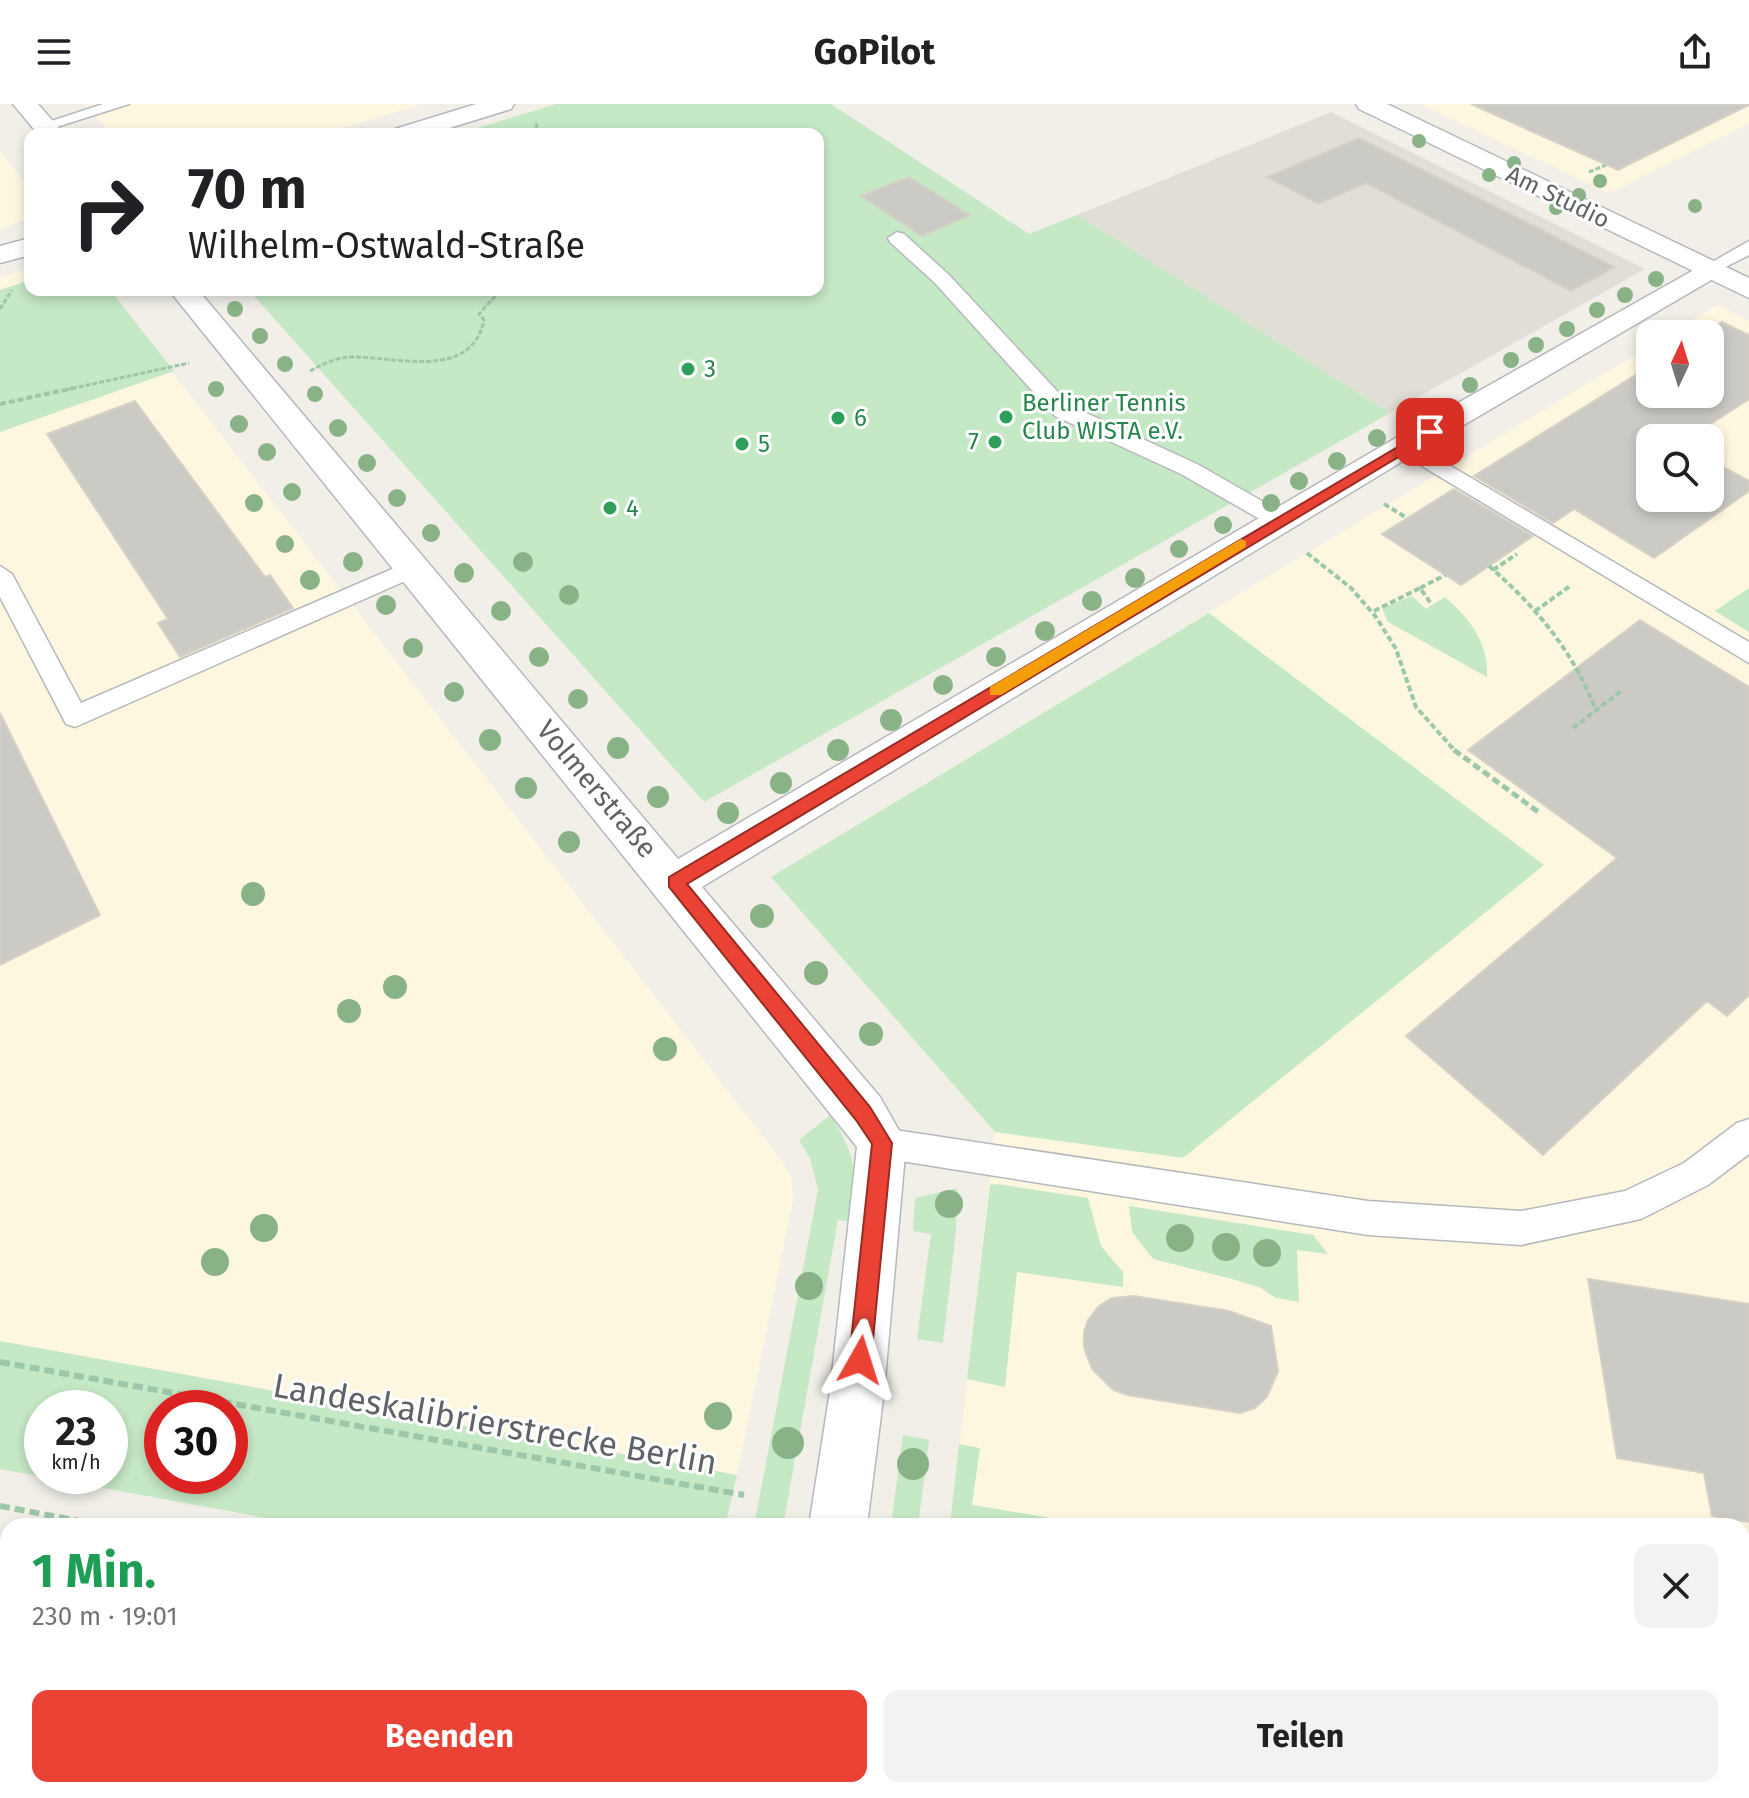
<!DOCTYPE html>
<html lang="de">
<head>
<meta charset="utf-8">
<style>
  body { margin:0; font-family:"Fira Sans",sans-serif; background:#f2f2f2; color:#202124; height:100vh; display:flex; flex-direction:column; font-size:30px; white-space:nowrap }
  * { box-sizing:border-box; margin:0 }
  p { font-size:26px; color:#757577 }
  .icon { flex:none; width:44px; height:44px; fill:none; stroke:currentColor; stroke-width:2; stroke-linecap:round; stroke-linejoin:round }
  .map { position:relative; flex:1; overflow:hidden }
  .side { position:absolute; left:0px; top:1414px; width:1750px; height:280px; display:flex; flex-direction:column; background:#fff; border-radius:24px 24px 0 0; box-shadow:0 4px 12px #0003 }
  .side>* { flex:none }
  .hud { position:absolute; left:24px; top:24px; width:800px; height:168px; border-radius:16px; box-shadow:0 4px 12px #0003; background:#fff; color:#202124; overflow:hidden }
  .needle { width:52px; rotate:4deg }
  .tools { position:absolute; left:1636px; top:216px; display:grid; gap:16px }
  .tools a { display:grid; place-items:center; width:88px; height:88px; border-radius:16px; background:#fff; box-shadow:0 4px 12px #0003; font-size:40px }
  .speed { position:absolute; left:24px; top:1286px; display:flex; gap:16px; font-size:40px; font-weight:700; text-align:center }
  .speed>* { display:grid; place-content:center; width:104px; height:104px; border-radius:50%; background:#fff; box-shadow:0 4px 12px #0003; line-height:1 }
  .speed small { font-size:20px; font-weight:400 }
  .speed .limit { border:12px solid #d22; background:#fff; color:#111 }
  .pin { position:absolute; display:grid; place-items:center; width:68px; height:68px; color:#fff; margin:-34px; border-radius:16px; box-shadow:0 4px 12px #0006 }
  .me { position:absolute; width:88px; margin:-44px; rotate:6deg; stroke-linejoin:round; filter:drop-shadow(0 0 6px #0008) }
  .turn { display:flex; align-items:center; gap:28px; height:168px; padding:0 32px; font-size:36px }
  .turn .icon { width:104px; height:104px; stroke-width:2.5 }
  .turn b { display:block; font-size:56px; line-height:68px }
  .round { display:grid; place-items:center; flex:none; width:84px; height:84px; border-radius:16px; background:#f2f2f2 }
  .overview { display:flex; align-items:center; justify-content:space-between; height:136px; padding:0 32px }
  h1 { font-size:48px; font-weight:700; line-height:60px; color:#1e9e55 }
  .cta { display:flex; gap:16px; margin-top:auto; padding:16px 32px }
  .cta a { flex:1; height:92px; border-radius:16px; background:#ea4335; color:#fff; font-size:32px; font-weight:700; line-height:92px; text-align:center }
  .cta a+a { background:#f2f2f2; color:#202124 }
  header { display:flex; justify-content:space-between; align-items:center; height:104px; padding:0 32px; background:#fff; font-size:36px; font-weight:700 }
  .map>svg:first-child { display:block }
  .commercial { fill:#fef7e0; fill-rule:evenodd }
  .education { fill:#e1ded6 }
  .green { fill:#c5e8c5; fill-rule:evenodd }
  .building { fill:#cccac5; stroke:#d6d1c6; stroke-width:2 }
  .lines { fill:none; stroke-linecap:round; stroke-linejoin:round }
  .service-casing { stroke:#b5b8bc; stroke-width:3 }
  .minor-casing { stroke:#b5b8bc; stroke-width:3 }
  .tertiary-casing { stroke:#b5b8bc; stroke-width:3 }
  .primary-casing { stroke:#f2c960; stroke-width:3 }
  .path-far3 { stroke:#9cc7a9; stroke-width:3; stroke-dasharray:5 2; stroke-linecap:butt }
  .path-far2 { stroke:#9cc7a9; stroke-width:4; stroke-dasharray:6 3; stroke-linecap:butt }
  .path-far1 { stroke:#9cc7a9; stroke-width:5; stroke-dasharray:8 4; stroke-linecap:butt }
  .path { stroke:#9cc7a9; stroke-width:6; stroke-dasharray:10 5; stroke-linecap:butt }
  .service { fill:#fff; fill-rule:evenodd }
  .minor { fill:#fff; fill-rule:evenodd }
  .tertiary { fill:#fff; fill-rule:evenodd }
  .primary { fill:#fff2af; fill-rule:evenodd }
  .tree { fill:#89b387 }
  .route { fill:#ea4335; stroke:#982c22; stroke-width:2 }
  .slow { fill:#f59e0b }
  .leisure-dot { fill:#2e9e5b; stroke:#fff; stroke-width:3 }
  .labels { text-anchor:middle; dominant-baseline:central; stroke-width:6; stroke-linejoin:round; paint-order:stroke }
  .far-street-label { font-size:24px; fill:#5f6368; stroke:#fff }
  .far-leisure-label { font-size:24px; fill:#27864d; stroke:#fff; text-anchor:start }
  .street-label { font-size:28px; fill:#5f6368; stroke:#fff }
  .near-street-label { font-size:34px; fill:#5f6368; stroke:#fff }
</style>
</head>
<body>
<header><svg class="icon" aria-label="menu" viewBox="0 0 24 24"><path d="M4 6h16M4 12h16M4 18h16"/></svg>GoPilot<svg class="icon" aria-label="share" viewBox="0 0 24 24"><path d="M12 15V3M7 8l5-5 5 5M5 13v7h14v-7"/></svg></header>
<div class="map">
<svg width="1749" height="1694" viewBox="0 0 1749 1694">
  <rect width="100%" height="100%" fill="#f1efe8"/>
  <path class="commercial" d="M84 0H423L321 30H111Z
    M1420 0H1749V20L1609 89Z
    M0 47 30 86V115L0 124Z
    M30 164V186H109L782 1057 792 1075 793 1096 737 1371 0 1237V174Z
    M1717 201 1749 217V1538L1742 1537V1422H1019L952 1411 995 1028 771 773 1650 242V290H1710V230H1669ZM1650 334H1710V394H1650Z"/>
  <path class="education" d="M1331 8 1645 165 1390 309 1077 111Z"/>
  <path class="green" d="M556 0H831L1029 130 1077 111 1390 309 704 698 249 186H818V30H458Z
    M30 176V186H110L174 267 0 328V186Z
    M1749 484V528L1715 507Z
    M1412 492 1426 505 1445 493C1470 515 1489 539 1487 573L1388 518 1382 504Z
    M1209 509 1544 761 1183 1054 995 1028 771 773Z
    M830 1011C855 1046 858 1076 856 1118L838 1116 783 1422H754L818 1086 810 1054 799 1036Z
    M996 1080 1088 1094 1101 1142 1123 1168V1183L1017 1168 1005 1283 967 1275 990 1081Z
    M957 1084 956 1127 943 1239 917 1235 931 1130 913 1127 915 1094Z
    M1129 1102 1313 1131 1328 1150 1297 1146 1299 1198 1276 1194 1259 1183 1232 1175 1153 1155 1132 1128Z
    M0 1237 737 1371 725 1422H310L0 1365ZM42 1304H110V1372H42ZM162 1304H230V1372H162Z
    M903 1331 929 1336 918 1422H891Z
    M959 1340 980 1344 972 1401 1099 1422H950Z
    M1742 1515 1749 1516V1687L1742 1685Z"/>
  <path class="building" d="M1471 0H1749V1L1618 66Z
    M1359 34 1369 39 1615 163 1571 187 1366 79 1318 100 1267 73Z
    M909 73 970 111 922 132 861 92Z
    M1722 218 1749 231V295L1689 334H1650V394H1710V356L1749 377V387L1654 454 1574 405 1553 419 1474 372 1650 262V290H1710V230H1702Z
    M135 297 265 473 270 471 293 504 180 553 158 519 168 515 47 330Z
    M1454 385 1533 432 1461 481 1382 430Z
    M1640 516 1749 583V891L1727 912 1707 897 1543 1051 1406 932 1617 754 1468 646Z
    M0 609 100 811 0 861Z
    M1588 1175 1749 1200V1418L1712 1412 1704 1369 1617 1354Z
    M1134 1192 1229 1207 1271 1222 1278 1267 1267 1293 1255 1304 1240 1309 1127 1291 1113 1286 1092 1265 1084 1243V1228L1088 1216 1099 1202 1112 1194Z"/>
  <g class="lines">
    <defs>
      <path id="service" d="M103 0H129L44 27 36 22Z
        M897 128 904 130 949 171 1071 302 1197 360 1288 412 1292 417 1288 422H1272L1181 370 1055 312 935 179 890 138 888 134Z
        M1749 137V151L1708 172 1698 166Z
        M1405 335 1749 538V559L1397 347 1394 342 1397 337Z
        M413 456 425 464 421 470 75 623 66 620 0 493V462L12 470 81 599Z
        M1749 1015V1050L1708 1081 1641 1115 1521 1141 1368 1131 882 1054 870 1050 865 1039 870 1028 882 1024 1368 1097 1521 1107 1625 1087 1684 1059 1737 1019Z
        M666 1686H710L708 1694H664Z"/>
      <path id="minor" d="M13 0H38L64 30H38Z
        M476 0H514L511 5 430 30H391L395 25Z
        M30 134V151L0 159V142Z
        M1708 158 1718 160 1722 166 1718 172 1416 349 702 783 880 993 906 1039 884 1287 867 1422H809L830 1287 857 1043 169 186H198L678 755 1394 335Z"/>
      <path id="tertiary" d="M1356 0H1387L1749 174V194L1359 5Z"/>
      <path id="primary" d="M0 1497 8 1498V1558L0 1557Z
        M778 1686H880L883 1694H782Z"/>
    </defs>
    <use href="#service" class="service-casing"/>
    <use href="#minor" class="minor-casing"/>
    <use href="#tertiary" class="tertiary-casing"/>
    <use href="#primary" class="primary-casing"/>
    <path class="path-far3" d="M530 28 537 22 535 17
      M1589 68 1606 61
      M0 205 12 186
      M310 267C323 260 337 253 352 253 394 252 471 278 484 216L479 210 501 186
      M65 286 189 259"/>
    <path class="path-far2" d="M0 300 74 284
      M1384 400 1407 414
      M1307 449 1351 484 1376 513 1396 545 1416 603 1456 648
      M1489 462C1536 503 1574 548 1596 607
      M1493 466 1517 450
      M1420 484 1445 471
      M1374 507 1420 484 1432 501
      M1535 507 1570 482
      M1573 624 1621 587"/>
    <path class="path-far1" d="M1454 646 1541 710"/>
    <path class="path" d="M0 1258 744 1391
      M0 1402 106 1422
      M0 1672 8 1674
      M65 1686 104 1694
      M1518 1686 1561 1694"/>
    <use href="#service" class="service"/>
    <use href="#minor" class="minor"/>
    <use href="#tertiary" class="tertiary"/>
    <use href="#primary" class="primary"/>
  </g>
  <g class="tree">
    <circle cx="1419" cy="37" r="7"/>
    <circle cx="1514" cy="59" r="7"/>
    <circle cx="1489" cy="71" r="7"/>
    <circle cx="1600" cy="77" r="7"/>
    <circle cx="1579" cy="91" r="7"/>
    <circle cx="1695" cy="102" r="7"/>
    <circle cx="1556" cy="104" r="7"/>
    <circle cx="1656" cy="175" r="8"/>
    <circle cx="1625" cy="191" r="8"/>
    <circle cx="235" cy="205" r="8"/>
    <circle cx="1597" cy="206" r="8"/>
    <circle cx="1567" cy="225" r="8"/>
    <circle cx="260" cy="232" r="8"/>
    <circle cx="1536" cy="241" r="8"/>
    <circle cx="1511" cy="256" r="8"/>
    <circle cx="285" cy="260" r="8"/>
    <circle cx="1470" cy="281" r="8"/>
    <circle cx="216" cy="285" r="8"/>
    <circle cx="315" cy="290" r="8"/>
    <circle cx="1414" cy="314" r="9"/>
    <circle cx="239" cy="320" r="9"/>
    <circle cx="338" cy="324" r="9"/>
    <circle cx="1377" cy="334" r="9"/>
    <circle cx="267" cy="348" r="9"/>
    <circle cx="1337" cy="357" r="9"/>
    <circle cx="367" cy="359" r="9"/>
    <circle cx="1299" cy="377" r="9"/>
    <circle cx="292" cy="388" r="9"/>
    <circle cx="397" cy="394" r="9"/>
    <circle cx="254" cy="399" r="9"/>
    <circle cx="1271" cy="399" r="9"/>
    <circle cx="1223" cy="421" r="9"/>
    <circle cx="431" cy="429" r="9"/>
    <circle cx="285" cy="440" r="9"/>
    <circle cx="1179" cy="445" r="9"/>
    <circle cx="353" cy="458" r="10"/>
    <circle cx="523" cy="458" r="10"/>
    <circle cx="464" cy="469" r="10"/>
    <circle cx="1135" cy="474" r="10"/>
    <circle cx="310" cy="476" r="10"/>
    <circle cx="569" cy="491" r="10"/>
    <circle cx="1092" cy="497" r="10"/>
    <circle cx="386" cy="501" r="10"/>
    <circle cx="501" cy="507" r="10"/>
    <circle cx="1045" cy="527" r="10"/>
    <circle cx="413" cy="544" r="10"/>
    <circle cx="539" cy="553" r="10"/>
    <circle cx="996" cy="553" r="10"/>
    <circle cx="943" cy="581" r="10"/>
    <circle cx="454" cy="588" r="10"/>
    <circle cx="578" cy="595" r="10"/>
    <circle cx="891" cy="616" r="11"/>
    <circle cx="490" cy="636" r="11"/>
    <circle cx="618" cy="644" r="11"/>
    <circle cx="838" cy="646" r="11"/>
    <circle cx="781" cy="679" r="11"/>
    <circle cx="526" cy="684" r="11"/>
    <circle cx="658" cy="693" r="11"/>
    <circle cx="728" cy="709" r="11"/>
    <circle cx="569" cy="738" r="11"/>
    <circle cx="253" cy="790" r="12"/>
    <circle cx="762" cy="812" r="12"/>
    <circle cx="816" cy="869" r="12"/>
    <circle cx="395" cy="883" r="12"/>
    <circle cx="349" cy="907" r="12"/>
    <circle cx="871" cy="930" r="12"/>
    <circle cx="665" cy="945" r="12"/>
    <circle cx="949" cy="1100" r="14"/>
    <circle cx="264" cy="1124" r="14"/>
    <circle cx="1180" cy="1134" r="14"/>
    <circle cx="1226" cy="1143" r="14"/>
    <circle cx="1267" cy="1149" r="14"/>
    <circle cx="215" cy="1158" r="14"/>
    <circle cx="809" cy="1182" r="14"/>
    <circle cx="718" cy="1312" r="14"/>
    <circle cx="788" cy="1339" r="16"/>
    <circle cx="913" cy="1360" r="16"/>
  </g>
  <path class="route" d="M1430 324 1437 328 1435 331 687 780 870 1003 892 1039 871 1256 868 1264 860 1267 853 1264 849 1256 872 1040 856 1016 669 783V773Z"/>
  <path class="slow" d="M1241 435 1246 437V443L1001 591H990V583Z"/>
  <g class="leisure-dot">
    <circle cx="688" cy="265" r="8"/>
    <circle cx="1006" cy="313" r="8"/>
    <circle cx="838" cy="314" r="8"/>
    <circle cx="995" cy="338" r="8"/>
    <circle cx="742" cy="340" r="8"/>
    <circle cx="610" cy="404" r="8"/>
  </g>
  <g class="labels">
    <g class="far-street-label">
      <text transform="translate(1558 93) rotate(26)">Am Studio</text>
    </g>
    <g class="far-leisure-label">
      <text x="704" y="265">3</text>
      <text x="1022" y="299">Berliner Tennis<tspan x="1022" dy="28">Club WISTA e.V.</tspan></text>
      <text x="854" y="314">6</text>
      <text x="979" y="338" text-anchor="end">7</text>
      <text x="758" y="340">5</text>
      <text x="626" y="404">4</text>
    </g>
    <g class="street-label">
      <text transform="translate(597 685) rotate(50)">Volmerstraße</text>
    </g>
    <g class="near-street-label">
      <text transform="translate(495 1320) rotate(10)">Landeskalibrierstrecke Berlin</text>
    </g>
  </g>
</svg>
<div class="tools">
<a><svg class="needle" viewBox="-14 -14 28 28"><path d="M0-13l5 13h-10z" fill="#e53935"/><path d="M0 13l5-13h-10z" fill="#757577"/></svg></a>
<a><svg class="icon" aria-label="search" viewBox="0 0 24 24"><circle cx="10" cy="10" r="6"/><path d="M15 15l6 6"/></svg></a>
</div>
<div class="speed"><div>23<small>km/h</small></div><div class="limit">30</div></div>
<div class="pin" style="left:1430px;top:328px;background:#d93025"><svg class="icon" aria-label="arrive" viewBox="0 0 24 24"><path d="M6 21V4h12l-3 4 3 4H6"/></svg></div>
<svg class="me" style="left:860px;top:1256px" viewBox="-20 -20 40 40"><path d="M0-17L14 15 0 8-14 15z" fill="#ea4335" stroke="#fff" stroke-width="4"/></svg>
<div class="hud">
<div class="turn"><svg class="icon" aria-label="right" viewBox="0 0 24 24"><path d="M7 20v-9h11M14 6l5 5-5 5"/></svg><div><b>70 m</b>Wilhelm-Ostwald-Straße</div></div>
</div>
<section class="side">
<div class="overview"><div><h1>1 Min.</h1><p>230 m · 19:01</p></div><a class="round"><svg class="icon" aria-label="close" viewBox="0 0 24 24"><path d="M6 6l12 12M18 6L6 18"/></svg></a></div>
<div class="cta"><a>Beenden</a><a>Teilen</a></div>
</section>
</div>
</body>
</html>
